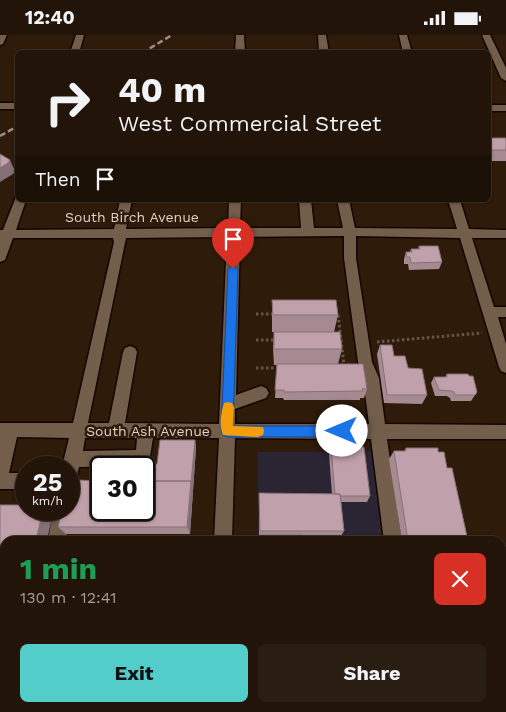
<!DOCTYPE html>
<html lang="en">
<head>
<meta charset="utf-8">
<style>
  body { margin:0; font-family:"Work Sans",sans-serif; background:#2a1d12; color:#f1f3f6; height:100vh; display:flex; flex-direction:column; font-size:19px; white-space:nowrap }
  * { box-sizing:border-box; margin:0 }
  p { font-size:16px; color:#a29e9c }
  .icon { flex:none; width:28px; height:28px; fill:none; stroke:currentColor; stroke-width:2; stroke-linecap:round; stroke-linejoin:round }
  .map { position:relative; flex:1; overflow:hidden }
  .drawer { position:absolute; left:0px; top:501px; width:506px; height:176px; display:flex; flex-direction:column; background:#221408; border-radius:15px 15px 0 0; box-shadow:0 1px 4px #0004,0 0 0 1px #3f3329 }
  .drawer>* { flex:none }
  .hud { position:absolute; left:15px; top:15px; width:476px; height:152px; border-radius:8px; box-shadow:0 1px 4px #0004,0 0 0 1px #3f3329; background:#221408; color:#f1f3f6; overflow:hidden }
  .speed { position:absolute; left:15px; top:421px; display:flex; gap:10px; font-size:25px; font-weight:700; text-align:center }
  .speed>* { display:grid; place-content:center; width:65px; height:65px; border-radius:50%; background:#221408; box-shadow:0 1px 4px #0004,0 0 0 1px #3f3329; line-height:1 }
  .speed small { font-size:12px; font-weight:400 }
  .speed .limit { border:2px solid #111; border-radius:8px; background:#fff; color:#111 }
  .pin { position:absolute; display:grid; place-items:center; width:42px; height:42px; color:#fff; margin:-51px -21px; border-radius:50% 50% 50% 0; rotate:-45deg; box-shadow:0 0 5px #0007 }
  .pin .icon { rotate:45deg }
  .me { position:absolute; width:55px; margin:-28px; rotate:270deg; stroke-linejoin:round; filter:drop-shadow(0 0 4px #0008) }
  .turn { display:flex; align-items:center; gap:18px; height:105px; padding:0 20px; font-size:22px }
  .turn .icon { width:65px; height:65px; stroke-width:2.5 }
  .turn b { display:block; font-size:35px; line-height:42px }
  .then { display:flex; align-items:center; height:48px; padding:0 20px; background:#0003; gap:10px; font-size:19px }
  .round { display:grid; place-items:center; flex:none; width:52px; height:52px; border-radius:8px; background:#2a1d12 }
  .summary { display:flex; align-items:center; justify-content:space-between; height:85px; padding:0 20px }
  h1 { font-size:30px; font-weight:700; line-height:38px; color:#1e9e55 }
  .cta { display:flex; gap:10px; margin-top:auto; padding:10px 20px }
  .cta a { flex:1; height:58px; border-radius:8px; background:#53cdca; color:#111; font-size:20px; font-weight:700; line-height:58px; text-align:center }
  .cta a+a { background:#2a1d12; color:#f1f3f6 }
  .status { display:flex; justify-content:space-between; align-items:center; height:35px; padding:0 25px; background:#221408; direction:ltr }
  .status svg { height:14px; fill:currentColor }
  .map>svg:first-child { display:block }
  .commercial { fill:#2a2433 }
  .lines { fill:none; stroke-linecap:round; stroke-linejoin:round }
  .minor-casing { stroke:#150500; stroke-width:3 }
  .path { stroke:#665546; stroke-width:3; stroke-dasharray:2.5 2.5; stroke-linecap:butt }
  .minor { fill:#735d4b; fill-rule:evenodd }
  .rail { stroke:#9d8e81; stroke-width:2.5; stroke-dasharray:6 3; stroke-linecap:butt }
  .wall { fill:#a58a92 }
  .shaded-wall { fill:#867077 }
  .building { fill:#c0a0aa; stroke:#867077 }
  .route { fill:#1a73e8; stroke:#114b97 }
  .slow { fill:#f59e0b }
  .labels { text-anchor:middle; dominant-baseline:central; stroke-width:5; stroke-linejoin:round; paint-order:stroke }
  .street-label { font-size:14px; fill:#dfd2c8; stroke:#2e1b0a }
</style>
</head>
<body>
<div class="status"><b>12:40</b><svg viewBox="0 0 49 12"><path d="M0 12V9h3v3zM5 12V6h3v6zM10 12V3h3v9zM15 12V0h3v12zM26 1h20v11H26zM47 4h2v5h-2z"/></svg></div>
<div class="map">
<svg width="506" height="677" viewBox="0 0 506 677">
  <rect width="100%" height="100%" fill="#2e1b0a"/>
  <path class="commercial" d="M377 416 389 506H258V417Z"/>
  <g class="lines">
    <defs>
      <path id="minor" d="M0 0H7L3 9 0 10Z
        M76 0H84L79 18H70Z
        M236 0H244L245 18H235Z
        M318 0H326L329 18H319Z
        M399 0H407L412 18H403Z
        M482 0H490L506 33V46L501 43Z
        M0 68H18V74H0Z
        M489 70H506V76H489Z
        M16 162H18V165H26L16 195 114 194 120 165H132L126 194 228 193 229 165H241L240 193H301L299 165H311L314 193H343L337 165H349L355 193 457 194 448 165H460L469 194 506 195V203H472L494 272H506V282H498L506 309V338L501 336 499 332 460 203 356 201V223L372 327 379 343 385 389 506 390V404H387L402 506H384L371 404 235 403 232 506H214L219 403H153L149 428 143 431 79 432 75 447 69 449V432H62L69 403 17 402 9 438H26V454H0V388H73L114 207 113 203H13L5 225 0 227V195H3ZM344 201V223L358 327 363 343 369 389H235V374L266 363 269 358 266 353 261 351 236 360 240 202ZM227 202 219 389 125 388 137 317 135 313 130 311 125 313 123 317 109 388H88L126 203ZM85 403H137L136 415 83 416Z
        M69 470 71 475 66 506H48L53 475H69Z
        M0 534H5V552H0Z
        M501 539 506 540V556L502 557Z
        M208 672H230V677H208Z"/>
    </defs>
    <use href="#minor" class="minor-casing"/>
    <path class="path" d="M256 279H275
      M334 279H338L344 331
      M256 305H276
      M377 307 482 298
      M256 333H281"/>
    <use href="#minor" class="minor"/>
    <path class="rail" d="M142 18 172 0
      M0 101 18 91"/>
  </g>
  <path class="wall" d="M489 103H506V126H489Z
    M419 211 442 227 439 234 409 235 408 229H404V224L406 217H410L411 214H418Z
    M272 265 338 280 334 297H272Z
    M274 297 342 314 338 329 367 354 364 363H360V365H284L283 363H275L277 330H274L273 313Z
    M380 310 394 321 408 333 427 360 422 369 384 368 377 319Z
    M447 339 477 357 471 366H451L450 363 447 361H435L431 348 434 342H445Z
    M195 405 196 413 190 499H66L58 492 101 475 157 429Z
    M331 412 370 461 367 467H341L344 496 340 503H303L259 506V466L332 459 329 419Z
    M406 413 438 417 447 433 468 506H402L389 424 394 416H404Z
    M0 470 53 477 5 506V535H0Z"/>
  <path class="shaded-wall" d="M10 125 15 136 13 139 0 147V133Z
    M195 405 196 413 190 499 187 492Z
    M43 475H50L53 477 47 506H36Z
    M175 672H179V677H175Z"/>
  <path class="building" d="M489 103H506V115H489Z
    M0 119 10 125 8 128 0 133Z
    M419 211H438L442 227 411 228 410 222H407L406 217H412L411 214H420Z
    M272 265H336L338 280H273Z
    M274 297H340L342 314H274Z
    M380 310H392L394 321H405L408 333 422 334 427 360H387Z
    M277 329H363L367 354H362L363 356 284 357V355H275Z
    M447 339H468L469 341H473L477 357 475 360H455L454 357 451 356 439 355 434 342H447Z
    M160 405H195L191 448V446H144V432H115L116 428 157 429Z
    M331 412H364L370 461H340V459H335Z
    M406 413H438V417H444L447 433H452L468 506H408L394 416H406Z
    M77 445 101 446V475H144V446H191L187 492H58L62 475H69V449Z
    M259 458 340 459 344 496H260Z
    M0 470H26V475H43L36 506H5V529H0Z
    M260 500H303L304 506H259Z
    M501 585H506V677H261V672H501Z
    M0 590H5V672H39L38 677H0Z
    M41 672H92V677H40Z
    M92 672H175V677H92Z"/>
  <path class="route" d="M233 230 238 234 233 391H342L346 392 348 396 346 400 342 402H227L223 400 221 396 228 234Z"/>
  <path class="slow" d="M228 367 232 368 234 372 233 391 263 392 264 396 263 400 258 402 223 400C219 392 221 377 224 368Z"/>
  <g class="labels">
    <g class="street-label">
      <text x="132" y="182">South Birch Avenue</text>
      <text x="148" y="396">South Ash Avenue</text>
    </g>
  </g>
</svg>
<div class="speed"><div>25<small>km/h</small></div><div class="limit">30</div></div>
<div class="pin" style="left:233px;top:234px;background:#d93025"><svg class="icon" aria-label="arrive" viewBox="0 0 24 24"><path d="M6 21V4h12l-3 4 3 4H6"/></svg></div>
<svg class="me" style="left:342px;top:396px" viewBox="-20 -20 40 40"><circle r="19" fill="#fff"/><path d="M0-13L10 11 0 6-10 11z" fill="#1a73e8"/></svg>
<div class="hud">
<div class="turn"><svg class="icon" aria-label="right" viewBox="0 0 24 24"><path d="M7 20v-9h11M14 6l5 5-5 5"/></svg><div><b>40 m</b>West Commercial Street</div></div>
<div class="then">Then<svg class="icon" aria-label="arrive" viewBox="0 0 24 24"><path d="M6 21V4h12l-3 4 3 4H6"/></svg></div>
</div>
<section class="drawer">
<div class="summary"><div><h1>1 min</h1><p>130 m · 12:41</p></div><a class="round" style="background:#d93025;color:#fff"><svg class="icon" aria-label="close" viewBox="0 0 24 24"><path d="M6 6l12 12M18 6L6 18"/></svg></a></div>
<div class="cta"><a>Exit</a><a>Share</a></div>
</section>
</div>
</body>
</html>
